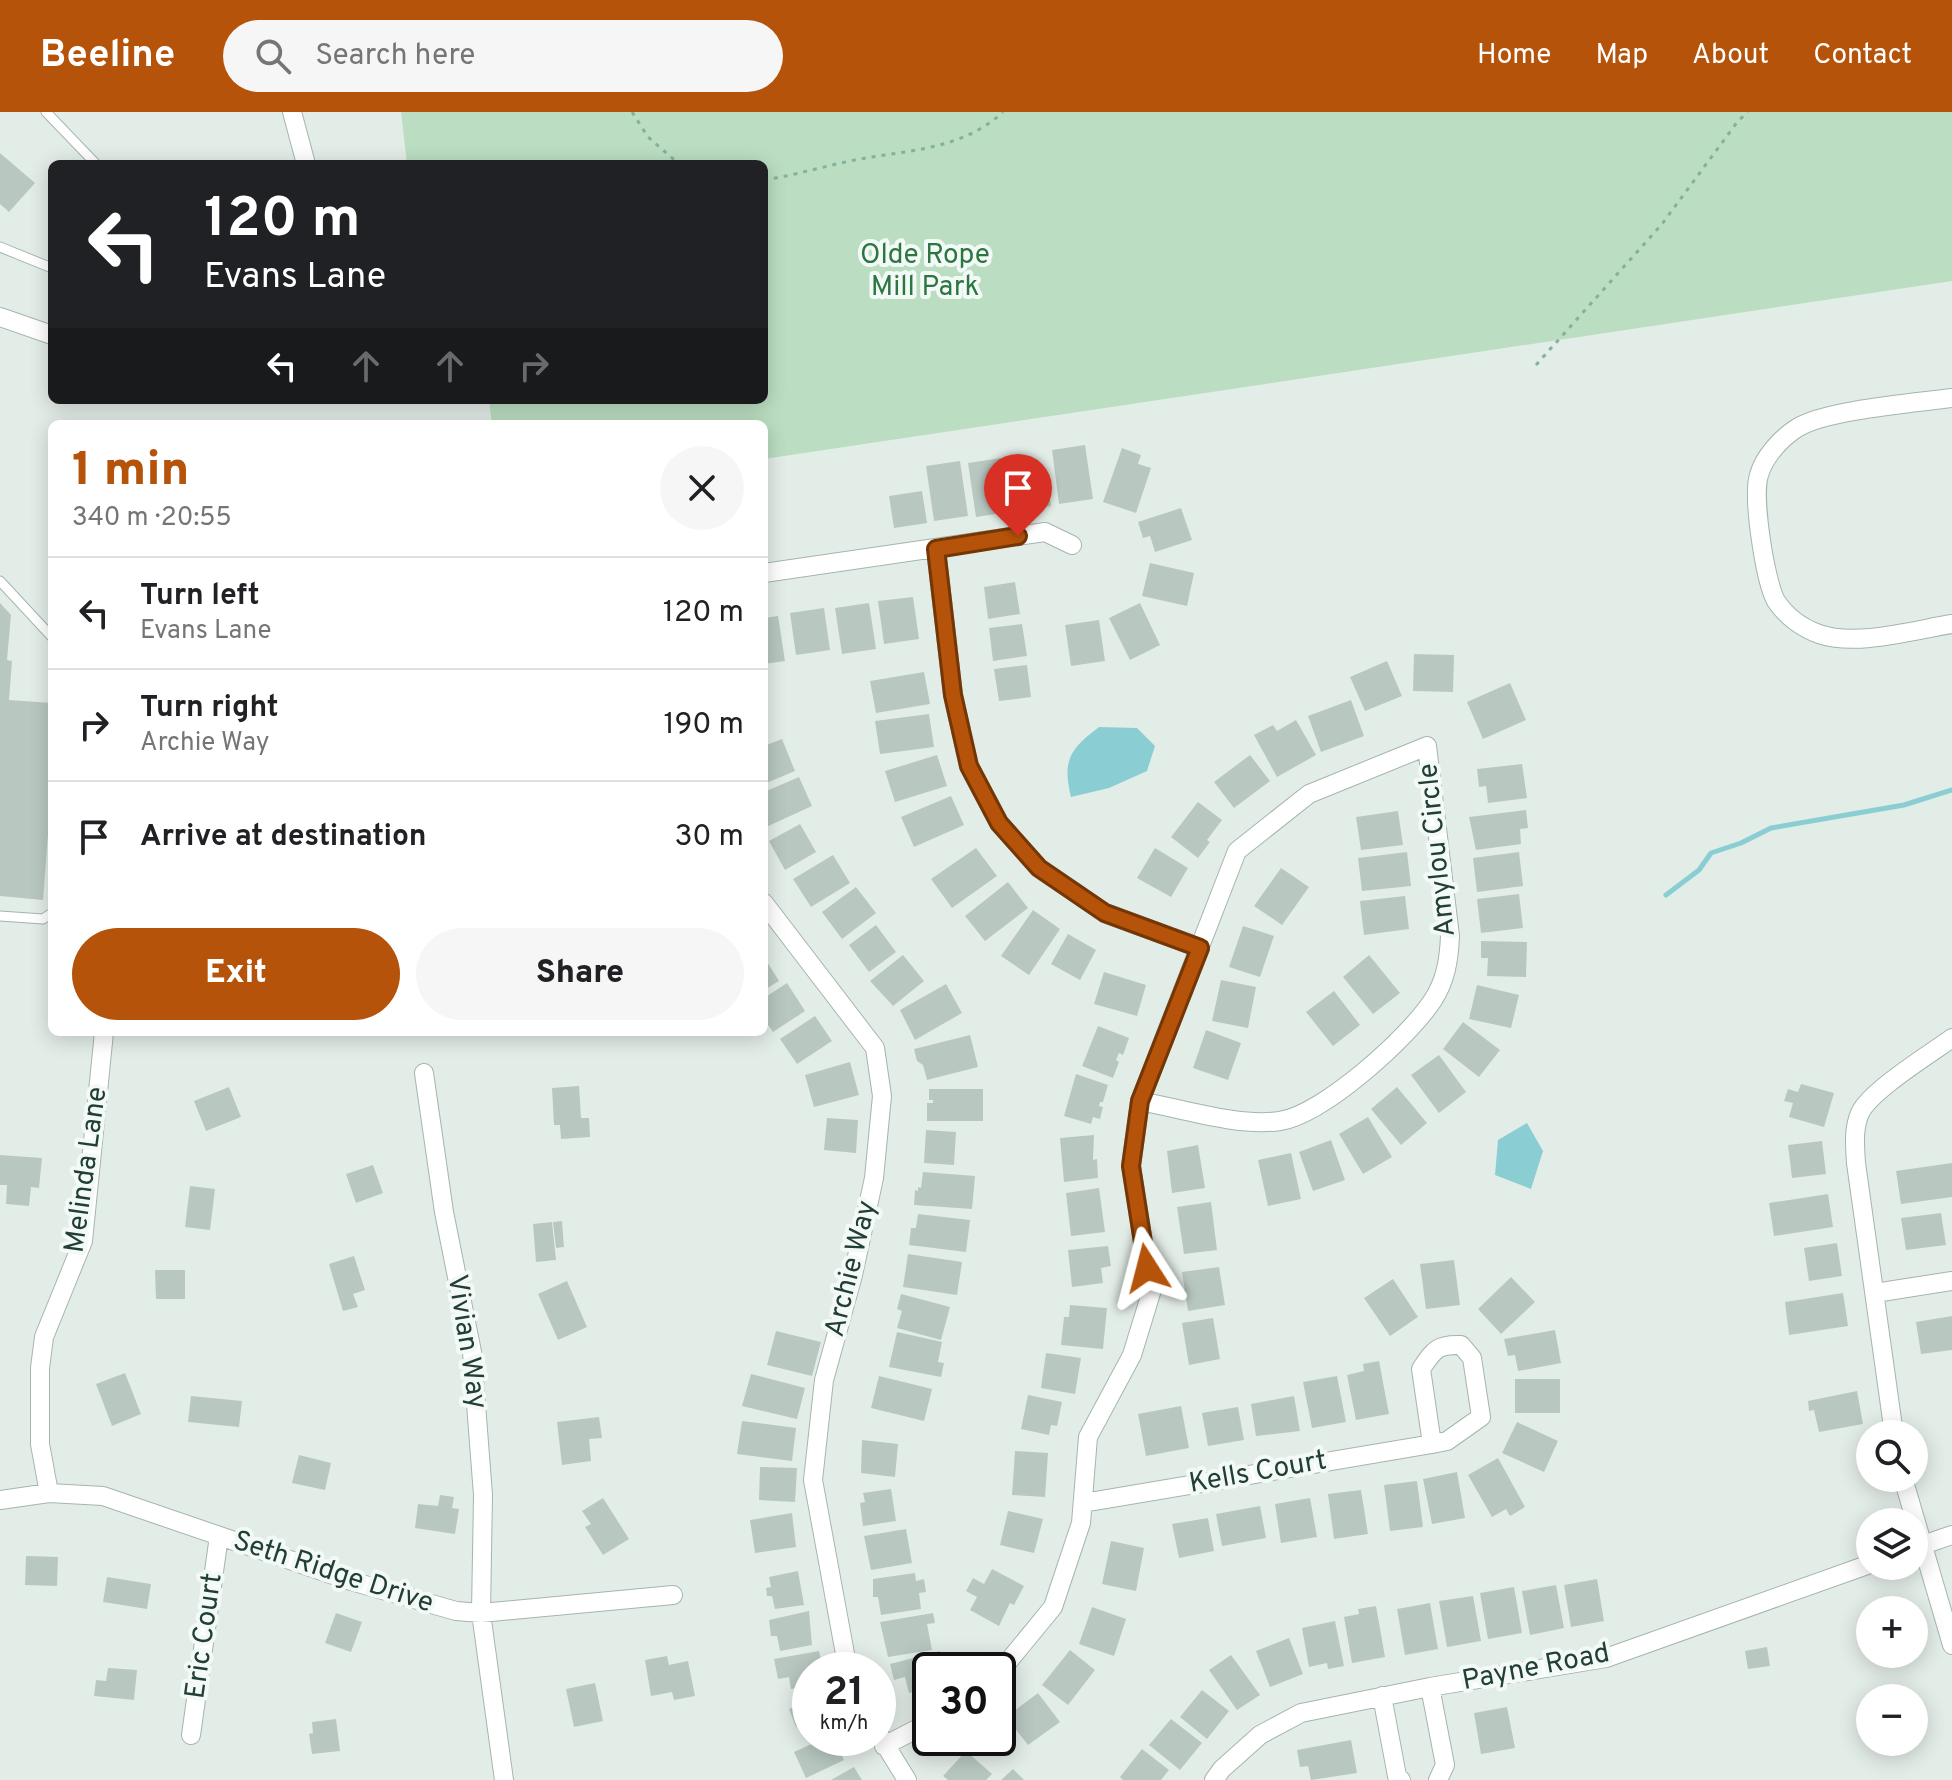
<!DOCTYPE html>
<html lang="en">
<head>
<meta charset="utf-8">
<style>
  body { margin:0; font-family:Overpass,sans-serif; background:#f6f6f6; color:#202124; height:100vh; display:flex; flex-direction:column; font-size:30px; white-space:nowrap }
  * { box-sizing:border-box; margin:0 }
  p { font-size:26px; color:#757577 }
  .icon { flex:none; width:44px; height:44px; fill:none; stroke:currentColor; stroke-width:2; stroke-linecap:round; stroke-linejoin:round }
  .map { position:relative; flex:1; overflow:hidden }
  .drawer { position:absolute; left:48px; top:308px; width:720px; height:616px; display:flex; flex-direction:column; background:#fff; border-radius:12px; box-shadow:0 4px 20px #0003 }
  .drawer>* { flex:none }
  .banner { position:absolute; left:48px; top:48px; width:720px; height:244px; border-radius:12px; box-shadow:0 4px 20px #0003; background:#202124; color:#fff; overflow:hidden }
  .fabs { position:absolute; left:1856px; top:1308px; display:grid; gap:16px }
  .fabs a { display:grid; place-items:center; width:72px; height:72px; border-radius:50%; background:#fff; box-shadow:0 4px 20px #0003; font-size:40px }
  .speed { position:absolute; left:792px; top:1540px; display:flex; gap:16px; font-size:40px; font-weight:700; text-align:center }
  .speed>* { display:grid; place-content:center; width:104px; height:104px; border-radius:50%; background:#fff; box-shadow:0 4px 20px #0003; line-height:1 }
  .speed small { font-size:20px; font-weight:400 }
  .speed .limit { border:4px solid #111; border-radius:12px; background:#fff; color:#111 }
  .pin { position:absolute; display:grid; place-items:center; width:68px; height:68px; color:#fff; margin:-82px -34px; border-radius:50% 50% 50% 0; rotate:-45deg; box-shadow:0 0 8px #0007 }
  .pin .icon { rotate:45deg }
  .me { position:absolute; width:88px; margin:-44px; rotate:351deg; stroke-linejoin:round; filter:drop-shadow(0 0 6px #0008) }
  .turn { display:flex; align-items:center; gap:28px; height:168px; padding:0 24px; font-size:36px }
  .turn .icon { width:104px; height:104px; stroke-width:2.5 }
  .turn b { display:block; font-size:56px; line-height:68px }
  .lanes { display:flex; align-items:center; height:76px; padding:0 24px; background:#0003; justify-content:center; gap:40px; direction:ltr }
  .lanes .off { opacity:.35 }
  .round { display:grid; place-items:center; flex:none; width:84px; height:84px; border-radius:42px; background:#f6f6f6 }
  .summary { display:flex; align-items:center; justify-content:space-between; height:136px; padding:0 24px }
  h1 { font-size:48px; font-weight:800; line-height:60px; color:#b45309 }
  .button { display:flex; gap:16px; margin-top:auto; padding:16px 24px }
  .button a { flex:1; height:92px; border-radius:48px; background:#b45309; color:#fff; font-size:32px; font-weight:800; line-height:92px; text-align:center }
  .button a+a { background:#f6f6f6; color:#202124 }
  ul { padding:0; list-style:none }
  li { display:flex; align-items:center; gap:24px; height:112px; padding:0 24px; border-top:2px solid #e0e0e0 }
  li div { flex:1 }
  li b { display:block; font-size:30px }
  li em { font-style:normal }
  header { display:flex; align-items:center; gap:48px; box-sizing:border-box; height:112px; padding:0 40px; background:#b45309; color:#fff }
  header strong { font-size:38px }
  nav { display:flex; gap:44px; margin-inline-start:auto; font-size:28px }
  .search { width:560px; height:72px; background:#f6f6f6; display:flex; align-items:center; gap:20px; box-sizing:border-box; padding:0 28px; border-radius:44px; color:#757577; font-size:30px }
  .map>svg:first-child { display:block }
  .green { fill:#bbdec2 }
  .water { fill:#8aced3 }
  .lines { fill:none; stroke-linecap:round; stroke-linejoin:round }
  .stream { stroke:#8aced3; stroke-width:5 }
  .building { fill:#b8c8c0 }
  .service-casing { stroke:#a5b5ae; stroke-width:11 }
  .minor-casing { stroke:#a5b5ae; stroke-width:20 }
  .path { stroke:#83b19e; stroke-width:3; stroke-dasharray:4 6; stroke-linecap:butt }
  .service { stroke:#fff; stroke-width:9 }
  .minor { stroke:#fff; stroke-width:18 }
  .route-casing { stroke:#753606; stroke-width:20 }
  .route { stroke:#b45309; stroke-width:14 }
  .labels { text-anchor:middle; dominant-baseline:central; stroke-width:8; stroke-linejoin:round; paint-order:stroke }
  .park-label { font-size:28px; fill:#2c7641; stroke:#f3f9f6 }
  .street-label { font-size:28px; fill:#223f34; stroke:#f3f9f6 }
</style>
</head>
<body>
<header>
<strong>Beeline</strong>
<div class="search"><svg class="icon" aria-label="search" viewBox="0 0 24 24"><circle cx="10" cy="10" r="6"/><path d="M15 15l6 6"/></svg>Search here</div>
<nav><a>Home</a><a>Map</a><a>About</a><a>Contact</a></nav>
</header>
<div class="map">
<svg width="1952" height="1668" viewBox="0 0 1952 1668">
  <rect width="100%" height="100%" fill="#e3ede7"/>
  <path class="green" d="M401 0H1952V169L764 347V312H492L489 288H764V52H407Z"/>
  <path class="water" d="M1099 615 1137 616 1155 634 1147 659 1109 676 1071 685C1062 648 1070 637 1099 615Z
    M1527 1011 1543 1039 1531 1077 1495 1063 1498 1028Z"/>
  <g class="lines">
    <path class="stream" d="M1666 783 1699 758 1711 741 1741 731 1771 716 1904 693 1952 678"/>
  </g>
  <path class="building" d="M0 41 35 71 9 100 0 92Z
    M1085 333 1093 387 1059 392 1052 338Z
    M1122 336 1141 343 1138 352 1151 356 1136 401 1103 390Z
    M1001 346 1009 400 976 405 968 351Z
    M960 349 968 404 934 409 926 354Z
    M1046 361 1051 394 1018 399 1013 366Z
    M922 379 927 411 894 416 889 384Z
    M1181 396 1192 428 1155 440 1150 424 1143 426 1138 410Z
    M1150 451 1194 461 1187 494 1142 484Z
    M1015 470 1020 502 988 507 984 475Z
    M913 485 919 527 884 532 878 489Z
    M0 491 11 503 7 548 12 549 9 588 52 591V670L43 788 0 784Z
    M869 491 876 537 842 542 835 496Z
    M1140 491 1160 533 1130 548 1109 506Z
    M824 496 830 538 796 543 790 501Z
    M778 504 785 549 764 552V506Z
    M1099 508 1105 549 1071 554 1065 513Z
    M1022 512 1027 544 993 549 989 516Z
    M1414 542 1454 543 1453 580 1413 579Z
    M1387 549 1402 584 1365 599 1350 565Z
    M1027 553 1031 585 999 589 994 557Z
    M924 560 930 592 876 601 870 569Z
    M1510 571 1526 608 1483 627 1467 590Z
    M1351 588 1364 624 1321 640 1308 604Z
    M929 602 934 635 880 642 875 609Z
    M1296 608 1316 643 1277 665 1254 623 1273 613 1277 619Z
    M782 627 795 659 764 672V634Z
    M937 643 947 674 895 690 885 659Z
    M1250 643 1270 669 1234 696 1214 670Z
    M1522 652 1527 686 1488 691 1486 674 1479 675 1477 657Z
    M799 665 812 694 764 716V680Z
    M951 684 964 713 914 735 901 705Z
    M1198 690 1222 708 1207 728 1210 730 1198 746 1171 725Z
    M1526 698 1528 716 1520 717 1521 732 1476 738 1469 705Z
    M1398 699 1403 733 1361 738 1356 705Z
    M800 712 816 740 785 758 769 729Z
    M976 736 997 764 952 796 931 767Z
    M1155 736 1188 756 1171 785 1137 766Z
    M1407 740 1411 774 1362 779 1358 746Z
    M1519 740 1523 774 1477 780 1473 746Z
    M833 743 850 771 811 795 793 767Z
    M1281 756 1309 775 1282 813 1254 794Z
    M1008 770 1028 796 985 829 965 804Z
    M856 775 876 801 842 827 822 800Z
    M1519 782 1523 816 1481 821 1477 787Z
    M1405 784 1409 817 1364 823 1360 789Z
    M1033 798 1060 817 1029 863 1001 844Z
    M876 813 896 840 869 860 849 833Z
    M1243 814 1274 824 1260 865 1229 855Z
    M1068 822 1096 838 1080 868 1051 852Z
    M1481 829 1527 830 1526 865 1487 864 1488 846H1481Z
    M903 843 924 869 893 894 870 869Z
    M1369 843 1400 881 1373 902 1343 865Z
    M764 845 779 869 764 878Z
    M1104 860 1146 873 1137 904 1094 892Z
    M1221 868 1256 875 1248 916 1212 909Z
    M787 871 805 899 773 920 764 907V886Z
    M946 872 962 901 915 928 900 898Z
    M1477 873 1519 883 1511 916 1469 907Z
    M1334 879 1360 913 1333 934 1306 900Z
    M815 904 832 929 797 952 780 927Z
    M1463 910 1500 938 1479 965 1443 937Z
    M1098 914 1129 926 1123 943 1119 941 1116 948 1119 950 1113 966 1082 954Z
    M1206 918 1241 931 1228 968 1193 956Z
    M970 923 978 955 927 968 923 953 917 949 914 937Z
    M1439 943 1466 980 1439 1001 1411 963Z
    M850 950 859 983 814 995 805 963Z
    M1076 962 1108 973 1103 990H1100L1099 994 1103 995 1100 1007 1093 1005 1091 1012 1064 1004Z
    M1801 972 1834 981 1824 1015 1789 1005 1793 991 1784 989 1788 977 1798 980Z
    M579 974 581 1006H589L590 1025 561 1027 560 1013H554L552 976Z
    M229 975 241 1005 206 1019 194 989Z
    M1397 975 1427 1011 1401 1033 1371 997Z
    M929 977H983V1009H927V991H933V988H929Z
    M1368 1005 1392 1045 1363 1062 1339 1022Z
    M827 1006 858 1008 856 1041 824 1038Z
    M926 1018 956 1020 954 1053 924 1051Z
    M1094 1023 1093 1048 1097 1047 1098 1066 1064 1070 1060 1026Z
    M1331 1028 1345 1068 1313 1079 1299 1040Z
    M1822 1029 1826 1062 1792 1066 1788 1033Z
    M1198 1033 1205 1076 1172 1081 1167 1039Z
    M1291 1041 1301 1087 1268 1094 1258 1048Z
    M0 1043 42 1046 39 1076 31 1075 29 1094 6 1092 7 1073H0Z
    M1952 1051V1085L1901 1092 1896 1059Z
    M373 1053 383 1081 356 1091 346 1062Z
    M923 1060 975 1064 972 1097 914 1093 915 1078 918 1079V1075L921 1076Z
    M190 1074 215 1077 210 1118 185 1115Z
    M1099 1076 1105 1120 1071 1124 1066 1081Z
    M1828 1082 1833 1115 1774 1124 1769 1091Z
    M1211 1090 1217 1138 1184 1142 1177 1095Z
    M1941 1101 1946 1133 1906 1138 1901 1106Z
    M918 1102 970 1108 966 1140 909 1133 911 1116H916Z
    M562 1109 564 1135 556 1136 553 1110Z
    M552 1110 556 1148 536 1150 533 1112Z
    M1837 1131 1842 1164 1809 1169 1804 1136Z
    M1108 1134 1111 1154 1101 1156 1103 1171 1072 1175 1068 1138Z
    M908 1142 962 1150 957 1183 903 1175Z
    M354 1144 365 1178 353 1182 358 1195 343 1199 329 1152Z
    M1454 1148 1460 1193 1426 1197 1420 1152Z
    M1219 1155 1225 1193 1188 1199 1182 1160Z
    M155 1158H185V1187H156Z
    M1511 1165 1535 1190 1501 1222 1478 1197Z
    M1393 1167 1418 1205 1390 1224 1364 1186Z
    M567 1169 587 1215 558 1228 538 1182Z
    M1843 1181 1848 1214 1789 1223 1785 1190Z
    M901 1182 950 1195 941 1228 897 1216 902 1199 897 1197Z
    M1070 1193 1107 1196 1103 1237 1061 1233 1064 1205H1069Z
    M1952 1204V1238L1921 1242 1916 1210Z
    M1213 1206 1220 1247 1189 1253 1182 1211Z
    M1555 1218 1561 1251 1518 1259 1515 1243 1508 1244 1504 1227Z
    M776 1219 821 1230 812 1264 767 1253Z
    M897 1220 942 1230 938 1250 944 1251 941 1265 889 1255Z
    M1046 1241 1081 1246 1075 1282 1041 1276Z
    M1379 1249 1389 1302 1356 1308 1347 1263 1364 1259 1363 1252Z
    M125 1261 141 1302 112 1314 96 1272Z
    M751 1262 805 1276 797 1307 742 1294Z
    M879 1264 932 1277 924 1309 871 1296Z
    M1337 1264 1346 1310 1312 1316 1303 1270Z
    M1515 1267H1560V1301H1515Z
    M1857 1279 1863 1312 1819 1320 1814 1298 1809 1299 1808 1289Z
    M1028 1283 1062 1290 1057 1314 1051 1313 1049 1323 1021 1317Z
    M191 1284 242 1289 239 1315 188 1310Z
    M1294 1284 1300 1319 1256 1324 1251 1292Z
    M1181 1294 1189 1336 1146 1344 1138 1302Z
    M1238 1295 1244 1328 1208 1334 1202 1301Z
    M599 1305 602 1326 589 1327 591 1349 562 1353 557 1310Z
    M742 1309 796 1316 792 1349 737 1342Z
    M1517 1310 1558 1329 1544 1360 1502 1341Z
    M862 1328 898 1332 895 1365 861 1361Z
    M1015 1339 1048 1341 1045 1385 1012 1383Z
    M299 1343 331 1351 325 1378 292 1371Z
    M1498 1346 1525 1395 1510 1404 1506 1397 1492 1405 1468 1363Z
    M760 1355 797 1356 795 1390 759 1388Z
    M1457 1360 1465 1406 1432 1412 1423 1367Z
    M1417 1369 1423 1415 1390 1419 1384 1373Z
    M891 1377 896 1409 863 1414 860 1391 865 1390 863 1381Z
    M1361 1378 1368 1422 1334 1427 1328 1382Z
    M440 1383 454 1385 452 1396 459 1397 455 1422 415 1416 418 1392 438 1394Z
    M603 1386 629 1427 603 1443 585 1415 591 1412 582 1399Z
    M1310 1386 1317 1425 1281 1431 1275 1392Z
    M1260 1394 1266 1426 1222 1434 1216 1402Z
    M1008 1399 1043 1407 1034 1441 1000 1433Z
    M792 1401 796 1435 755 1441 750 1408Z
    M1208 1406 1214 1439 1179 1446 1172 1412Z
    M906 1417 912 1451 871 1458 864 1424Z
    M1111 1429 1144 1436 1136 1479 1102 1472Z
    M26 1444 58 1445 57 1474 25 1473Z
    M992 1457 1024 1474 1014 1493 1010 1491 999 1514 970 1498 977 1485 966 1479 973 1466 984 1472Z
    M798 1459 804 1493 775 1497 772 1484H767L766 1476 771 1475 769 1465Z
    M915 1461 916 1469 924 1467 926 1480 919 1481 921 1497 881 1503 878 1485H873V1467Z
    M107 1465 151 1472 147 1497 103 1490Z
    M1597 1467 1604 1509 1571 1515 1564 1473Z
    M1556 1473 1564 1516 1530 1523 1522 1479Z
    M1514 1475 1522 1521 1488 1527 1480 1481Z
    M1473 1484 1481 1529 1447 1535 1439 1489Z
    M1430 1491 1438 1537 1405 1543 1397 1497Z
    M1376 1494 1385 1545 1352 1551 1344 1505 1359 1502 1358 1497Z
    M1092 1495 1126 1507 1114 1544 1079 1532Z
    M809 1499 812 1533 780 1539 777 1524H771L769 1508Z
    M336 1501 362 1510 351 1540 325 1531Z
    M933 1501 935 1511 927 1512 932 1538 888 1545 880 1510Z
    M1335 1509 1344 1554 1328 1557 1327 1551 1309 1555 1302 1516Z
    M1289 1526 1303 1562 1270 1575 1256 1539Z
    M1767 1535 1770 1554 1748 1557 1745 1539Z
    M1070 1538 1095 1558 1068 1593 1042 1573Z
    M819 1539 823 1558H810V1574L791 1577 789 1565 778 1567 774 1547Z
    M940 1539 945 1558H930V1576L909 1581 905 1565 894 1568 890 1552Z
    M1231 1543 1260 1583 1237 1598 1209 1558Z
    M667 1544 669 1553 688 1549 695 1584 674 1588 672 1580 651 1584 645 1548Z
    M108 1556 137 1558 134 1588 94 1584 96 1568 106 1569Z
    M595 1571 603 1609 574 1615 566 1577Z
    M1202 1578 1229 1599 1207 1627 1180 1605Z
    M1038 1581 1060 1610 1028 1633 1006 1605Z
    M810 1588V1623L808 1624 803 1612 796 1615 789 1597Z
    M1507 1595 1515 1636 1481 1642 1474 1601Z
    M336 1607 340 1639 312 1642 309 1622 313 1621 312 1610Z
    M1171 1607 1202 1631 1180 1658 1149 1633Z
    M825 1626H840L847 1639 841 1642 844 1648 806 1666 794 1640Z
    M1351 1628 1357 1661 1311 1668 1308 1654 1300 1655 1297 1638Z
    M1142 1637 1169 1658 1161 1668H1123L1120 1665Z
    M966 1639 992 1662 986 1668H948L943 1664Z
    M854 1655 862 1668H831Z
    M1013 1657 1024 1668H1001Z"/>
  <g class="lines">
    <defs>
      <path id="service" d="M46 0 96 52
        M0 135 52 156
        M0 469 52 525
        M0 804 43 807 52 801"/>
      <path id="minor" d="M292 0 306 52
        M0 205 52 223
        M1952 286C1915 291 1825 298 1797 316 1781 326 1764 345 1759 363 1752 385 1765 469 1776 489 1786 504 1802 516 1819 522 1856 535 1914 518 1952 512
        M936 437 953 583 969 654 999 711 1039 756 1105 801 1200 836
        M764 461 1045 420 1072 433
        M764 791 875 936 882 984 874 1066 853 1163 824 1268 813 1368 848 1558
        M424 961 444 1100 472 1240 483 1383 481 1501 504 1668
        M1875 1181 1952 1169
        M1894 1322 1856 1051C1855 1034 1853 1017 1860 1001 1870 979 1930 942 1952 926
        M1903 1366 1952 1533
        M49 1381 40 1332V1256L44 1225 83 1129 104 920
        M0 1388 49 1381 103 1384 351 1469 456 1499 481 1501 673 1483
        M1083 1391 1432 1332 1447 1329 1481 1305 1472 1246 1461 1233C1437 1232 1434 1238 1421 1257L1432 1332
        M1914 1436 1952 1423
        M998 1562 1053 1495 1081 1411 1088 1325 1132 1243 1151 1181 1131 1054 1140 989 1237 739 1309 682 1427 634 1450 824C1449 847 1446 868 1433 888 1409 925 1324 1002 1280 1009 1238 1015 1183 997 1140 989
        M1430 1575 1445 1653 1438 1668
        M1382 1584 1397 1664 1401 1668
        M878 1621 907 1668
        M191 1623 219 1424
        M884 1634 930 1610
        M1214 1668 1222 1657 1260 1623 1301 1601 1430 1575 1606 1546 1870 1452"/>
    </defs>
    <use href="#service" class="service-casing"/>
    <use href="#minor" class="minor-casing"/>
    <path class="path" d="M632 0 648 25 679 52
      M764 68C797 63 828 53 860 47 911 38 963 37 1003 0
      M1536 253 1662 112 1738 9 1748 0"/>
    <use href="#service" class="service"/>
    <use href="#minor" class="minor"/>
  </g>
  <g class="lines">
    <defs>
      <path id="route" d="M1018 424 936 437 953 583 969 654 999 711 1039 756 1105 801 1200 836 1140 989 1131 1054 1147 1156"/>
    </defs>
    <use href="#route" class="route-casing"/>
    <use href="#route" class="route"/>
  </g>
  <g class="labels">
    <g class="park-label">
      <text x="925" y="144">Olde Rope<tspan x="925" dy="32">Mill Park</tspan></text>
    </g>
    <g class="street-label">
      <text transform="translate(1438 738) rotate(-96)">Amylou Circle</text>
      <text transform="translate(87 1058) rotate(-82)">Melinda Lane</text>
      <text transform="translate(852 1157) rotate(-76)">Archie Way</text>
      <text transform="translate(466 1230) rotate(81)">Vivian Way</text>
      <text transform="translate(1258 1361) rotate(-10)">Kells Court</text>
      <text transform="translate(333 1461) rotate(18)">Seth Ridge Drive</text>
      <text transform="translate(205 1524) rotate(-82)">Eric Court</text>
      <text transform="translate(1536 1556) rotate(-11)">Payne Road</text>
    </g>
  </g>
</svg>
<div class="fabs">
<a><svg class="icon" aria-label="search" viewBox="0 0 24 24"><circle cx="10" cy="10" r="6"/><path d="M15 15l6 6"/></svg></a>
<a><svg class="icon" aria-label="layers" viewBox="0 0 24 24"><path d="M12 4l9 5-9 5-9-5zM3 14l9 5 9-5"/></svg></a>
<a>+</a>
<a>−</a>
</div>
<div class="speed"><div>21<small>km/h</small></div><div class="limit">30</div></div>
<div class="pin" style="left:1018px;top:424px;background:#d93025"><svg class="icon" aria-label="arrive" viewBox="0 0 24 24"><path d="M6 21V4h12l-3 4 3 4H6"/></svg></div>
<svg class="me" style="left:1147px;top:1156px" viewBox="-20 -20 40 40"><path d="M0-17L14 15 0 8-14 15z" fill="#b45309" stroke="#fff" stroke-width="4"/></svg>
<div class="banner">
<div class="turn"><svg class="icon" aria-label="left" viewBox="0 0 24 24"><path d="M17 20v-9H6M10 6l-5 5 5 5"/></svg><div><b>120 m</b>Evans Lane</div></div>
<div class="lanes"><svg class="icon" aria-label="left" viewBox="0 0 24 24"><path d="M17 20v-9H6M10 6l-5 5 5 5"/></svg><svg class="icon off" aria-label="ahead" viewBox="0 0 24 24"><path d="M12 20V5M6 11l6-6 6 6"/></svg><svg class="icon off" aria-label="ahead" viewBox="0 0 24 24"><path d="M12 20V5M6 11l6-6 6 6"/></svg><svg class="icon off" aria-label="right" viewBox="0 0 24 24"><path d="M7 20v-9h11M14 6l5 5-5 5"/></svg></div>
</div>
<section class="drawer">
<div class="summary"><div><h1>1 min</h1><p>340 m · 20:55</p></div><a class="round"><svg class="icon" aria-label="close" viewBox="0 0 24 24"><path d="M6 6l12 12M18 6L6 18"/></svg></a></div>
<ul>
<li><svg class="icon" aria-label="left" viewBox="0 0 24 24"><path d="M17 20v-9H6M10 6l-5 5 5 5"/></svg><div><b>Turn left</b><p>Evans Lane</p></div><em>120 m</em></li>
<li><svg class="icon" aria-label="right" viewBox="0 0 24 24"><path d="M7 20v-9h11M14 6l5 5-5 5"/></svg><div><b>Turn right</b><p>Archie Way</p></div><em>190 m</em></li>
<li><svg class="icon" aria-label="arrive" viewBox="0 0 24 24"><path d="M6 21V4h12l-3 4 3 4H6"/></svg><div><b>Arrive at destination</b></div><em>30 m</em></li>
</ul>
<div class="button"><a>Exit</a><a>Share</a></div>
</section>
</div>
</body>
</html>
